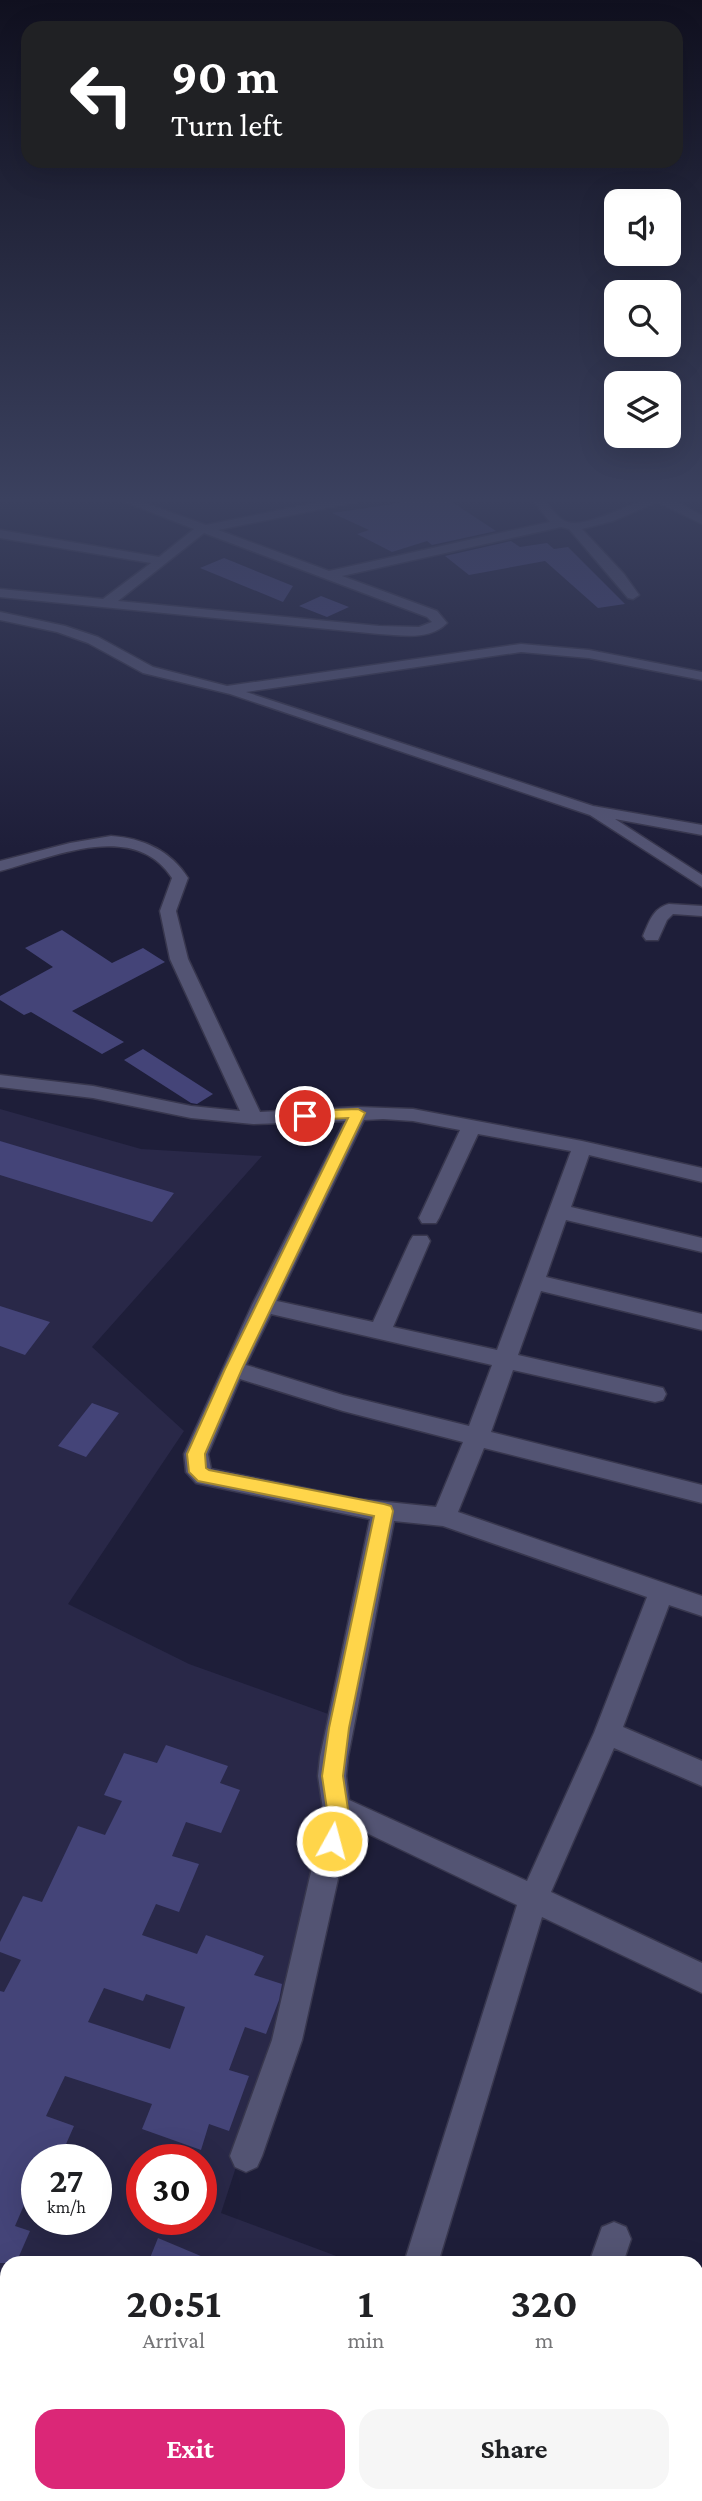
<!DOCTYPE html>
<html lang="en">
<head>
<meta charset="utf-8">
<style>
  body { margin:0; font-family:"Crimson Pro",serif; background:#f6f6f6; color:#202124; height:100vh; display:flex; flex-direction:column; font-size:26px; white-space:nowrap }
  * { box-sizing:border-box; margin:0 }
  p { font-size:23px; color:#757577 }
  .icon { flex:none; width:38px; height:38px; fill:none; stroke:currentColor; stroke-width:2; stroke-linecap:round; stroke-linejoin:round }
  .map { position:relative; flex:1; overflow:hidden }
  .drawer { position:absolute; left:0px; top:2256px; width:704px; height:247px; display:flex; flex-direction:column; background:#fff; border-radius:21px 21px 0 0; box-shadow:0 7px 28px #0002 }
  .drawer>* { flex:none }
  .top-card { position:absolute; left:21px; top:21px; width:662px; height:147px; border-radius:21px; box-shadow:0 7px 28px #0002; background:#202124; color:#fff; overflow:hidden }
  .buttons { position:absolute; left:604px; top:189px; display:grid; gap:14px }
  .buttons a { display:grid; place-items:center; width:77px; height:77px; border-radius:14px; background:#fff; box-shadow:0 7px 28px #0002; font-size:35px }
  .speed { position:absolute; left:21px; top:2144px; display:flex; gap:14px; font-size:35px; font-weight:700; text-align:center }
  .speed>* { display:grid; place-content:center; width:91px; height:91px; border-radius:50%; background:#fff; box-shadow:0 7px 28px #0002; line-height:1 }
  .speed small { font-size:18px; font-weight:400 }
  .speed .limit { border:10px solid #d22; background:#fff; color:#111 }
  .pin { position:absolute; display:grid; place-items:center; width:60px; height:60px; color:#fff; margin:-30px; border:4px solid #fff; border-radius:50%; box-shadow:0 2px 7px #0007 }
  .me { position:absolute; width:77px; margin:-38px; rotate:7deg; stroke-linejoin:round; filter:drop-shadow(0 0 5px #0008) }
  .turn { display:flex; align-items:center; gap:24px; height:147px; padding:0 35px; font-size:32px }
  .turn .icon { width:91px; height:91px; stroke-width:2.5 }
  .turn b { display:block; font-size:49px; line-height:60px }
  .eta { display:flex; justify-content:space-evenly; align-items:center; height:119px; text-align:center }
  .eta b { font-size:42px; font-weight:700; line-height:49px }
  .action { display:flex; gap:14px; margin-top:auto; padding:14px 35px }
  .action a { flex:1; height:80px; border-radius:21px; background:#db2777; color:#fff; font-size:28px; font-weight:700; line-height:80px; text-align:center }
  .action a+a { background:#f6f6f6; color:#202124 }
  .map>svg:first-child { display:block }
  .built { fill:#292848; fill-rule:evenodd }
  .building { fill:#444478; fill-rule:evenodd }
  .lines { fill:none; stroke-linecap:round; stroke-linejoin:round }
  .minor-casing { stroke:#38374e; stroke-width:3 }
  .minor { fill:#535473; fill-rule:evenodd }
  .route { fill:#ffd54a; stroke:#a68a30; stroke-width:2 }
</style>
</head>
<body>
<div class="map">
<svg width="702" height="2501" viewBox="0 0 702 2501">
  <rect width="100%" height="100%" fill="#1e1e39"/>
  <path class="built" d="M0 1109 141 1149 262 1156 92 1347 184 1431 68 1604 189 1664 331 1715 318 1840 282 2026 221 2213 355 2263H7V2496H281L278 2501H0ZM37 2160H96V2219H37ZM142 2160H201V2219H142Z"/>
  <path class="building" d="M393 498H446L496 531 432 545 427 541 392 552 357 534 369 530 332 513 400 503Z
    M511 541 520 547 547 543 554 549 568 547 625 604 598 608 545 561 469 575 445 556Z
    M224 558 234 562 293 586 283 602 200 568Z
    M321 596 349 607 327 617 299 606Z
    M62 930 112 963 143 948 165 962 72 1011 124 1042 102 1054 31 1012 24 1015 0 1000V996L53 967 25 948Z
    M143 1049 213 1094 197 1104 191 1103 124 1060Z
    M0 1141 174 1193 152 1222 0 1175Z
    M0 1306 50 1322 25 1355 0 1346Z
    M92 1403 119 1413 86 1457 58 1446Z
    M166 1745 228 1766 220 1783 240 1790 221 1833 186 1822 172 1856 199 1864 179 1912 156 1904 142 1935 197 1954 206 1935 264 1956 254 1975 282 1984 279 2000 266 2034 245 2027 229 2070 249 2076 229 2131 209 2124 201 2150 142 2129 152 2104 65 2076 46 2116 74 2126 59 2160H37V2175L15 2226 30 2231 16 2263H0V1991L4 1992 21 1960 0 1952V1942L23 1896 42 1902 78 1826 105 1835 122 1801 104 1795 124 1753 157 1763ZM104 1988 143 2001 146 1994 185 2007 170 2049 88 2022Z
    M158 2238 215 2262V2263H148Z"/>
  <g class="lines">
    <defs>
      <path id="minor" d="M115 498H131L206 525 340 498H362L356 502 218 530 329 571 550 522 531 498H543C548 504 555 514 560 518 581 537 636 495 663 498 676 499 690 510 702 515V524L657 502 613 521 582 529 624 574 639 595 633 599 628 598 569 529 561 527 342 576 437 611 447 623C430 641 401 635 379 634L0 597V589L103 599 151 563 0 538V530L159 557 194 529ZM204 533 427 617 432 622 419 627 379 626 118 601Z
        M0 612 65 626 98 637 153 667 227 686 521 644 589 650 702 672V680L589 658 521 652 246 692 593 806 702 825V835L615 819 702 875V887L590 815 230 694 143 673 88 643 57 632 0 620Z
        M111 836C143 838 171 851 188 878L176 911 188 959 260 1112 358 1107 413 1109 582 1141 702 1168V1182L589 1155 571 1207 702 1238V1252L566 1220 546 1277 702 1314V1330L541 1291 518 1355 663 1388 666 1394 663 1400 655 1402 513 1370 491 1432 702 1485V1503L484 1448 458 1512 702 1596V1616L669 1605 623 1727 702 1761V1786L614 1748 551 1892 702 1963V1993L542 1917 438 2263H404L517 1905 350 1825 302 2040 262 2156 257 2167 246 2172 235 2167 230 2156 272 2040 324 1816 318 1776 320 1757 370 1519 196 1483 186 1472 184 1454 252 1305 345 1121 253 1124 191 1118 93 1098 0 1087V1075L93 1086 191 1106 240 1111 170 959 160 911 172 878C134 819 52 858 0 871V861L70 843ZM383 1119 413 1121 460 1130 419 1218 422 1223H436L439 1218 478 1134 571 1151 497 1350 393 1327 430 1241 427 1236H413L410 1241 373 1322 277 1301 364 1120ZM271 1314 492 1365 469 1426 343 1395 246 1365ZM240 1379 343 1411 463 1442 436 1507 358 1499 211 1469 208 1454ZM394 1521 443 1526 647 1597 594 1733 527 1881 349 1800 346 1776 348 1757Z
        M669 904 702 906V916L673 914 667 920 658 940H646L643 936C649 922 653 908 669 904Z
        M614 2222 626 2227 631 2239 623 2263H589L602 2227Z
        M7 2390V2427L0 2430V2393Z
        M696 2403 702 2405V2441L696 2438Z
        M298 2496H334L332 2501H296Z
        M588 2496H624L622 2501H586Z"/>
    </defs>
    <use href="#minor" class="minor-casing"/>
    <use href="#minor" class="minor"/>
  </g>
  <linearGradient id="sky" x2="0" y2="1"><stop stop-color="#10101f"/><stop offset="0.59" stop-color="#3b415f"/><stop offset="1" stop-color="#3b415f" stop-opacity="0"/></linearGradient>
  <rect width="702" height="848" fill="url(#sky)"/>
  <path class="route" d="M358 1109 365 1113 242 1369 205 1454 206 1468 209 1470 384 1504 391 1506 393 1511 349 1728 343 1776 349 1816 340 1848 332 1851 325 1848 322 1841 328 1816 322 1776 329 1728 374 1516 198 1481 189 1472 187 1454 225 1369 348 1118 305 1120 298 1116 305 1111Z"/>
</svg>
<div class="buttons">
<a><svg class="icon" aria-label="sound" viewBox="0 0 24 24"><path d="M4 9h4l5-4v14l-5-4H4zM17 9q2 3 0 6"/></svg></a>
<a><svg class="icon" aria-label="search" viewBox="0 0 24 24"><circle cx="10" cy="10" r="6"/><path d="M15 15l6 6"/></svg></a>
<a><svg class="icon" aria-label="layers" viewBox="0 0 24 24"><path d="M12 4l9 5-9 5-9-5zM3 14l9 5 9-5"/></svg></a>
</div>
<div class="speed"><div>27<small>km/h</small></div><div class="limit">30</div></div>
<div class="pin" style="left:305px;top:1116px;background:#d93025"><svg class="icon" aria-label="arrive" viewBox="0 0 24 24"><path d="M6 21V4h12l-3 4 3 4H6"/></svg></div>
<svg class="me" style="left:332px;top:1841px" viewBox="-20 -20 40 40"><circle r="17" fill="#ffd54a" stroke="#fff" stroke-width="3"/><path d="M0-11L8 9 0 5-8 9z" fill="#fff"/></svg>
<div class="top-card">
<div class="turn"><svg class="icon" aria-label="left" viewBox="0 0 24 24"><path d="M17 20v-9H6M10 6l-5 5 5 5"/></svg><div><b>90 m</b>Turn left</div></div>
</div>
<section class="drawer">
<div class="eta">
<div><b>20:51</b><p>Arrival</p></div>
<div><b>1</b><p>min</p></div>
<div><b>320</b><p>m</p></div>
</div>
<div class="action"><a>Exit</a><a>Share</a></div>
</section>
</div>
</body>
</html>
